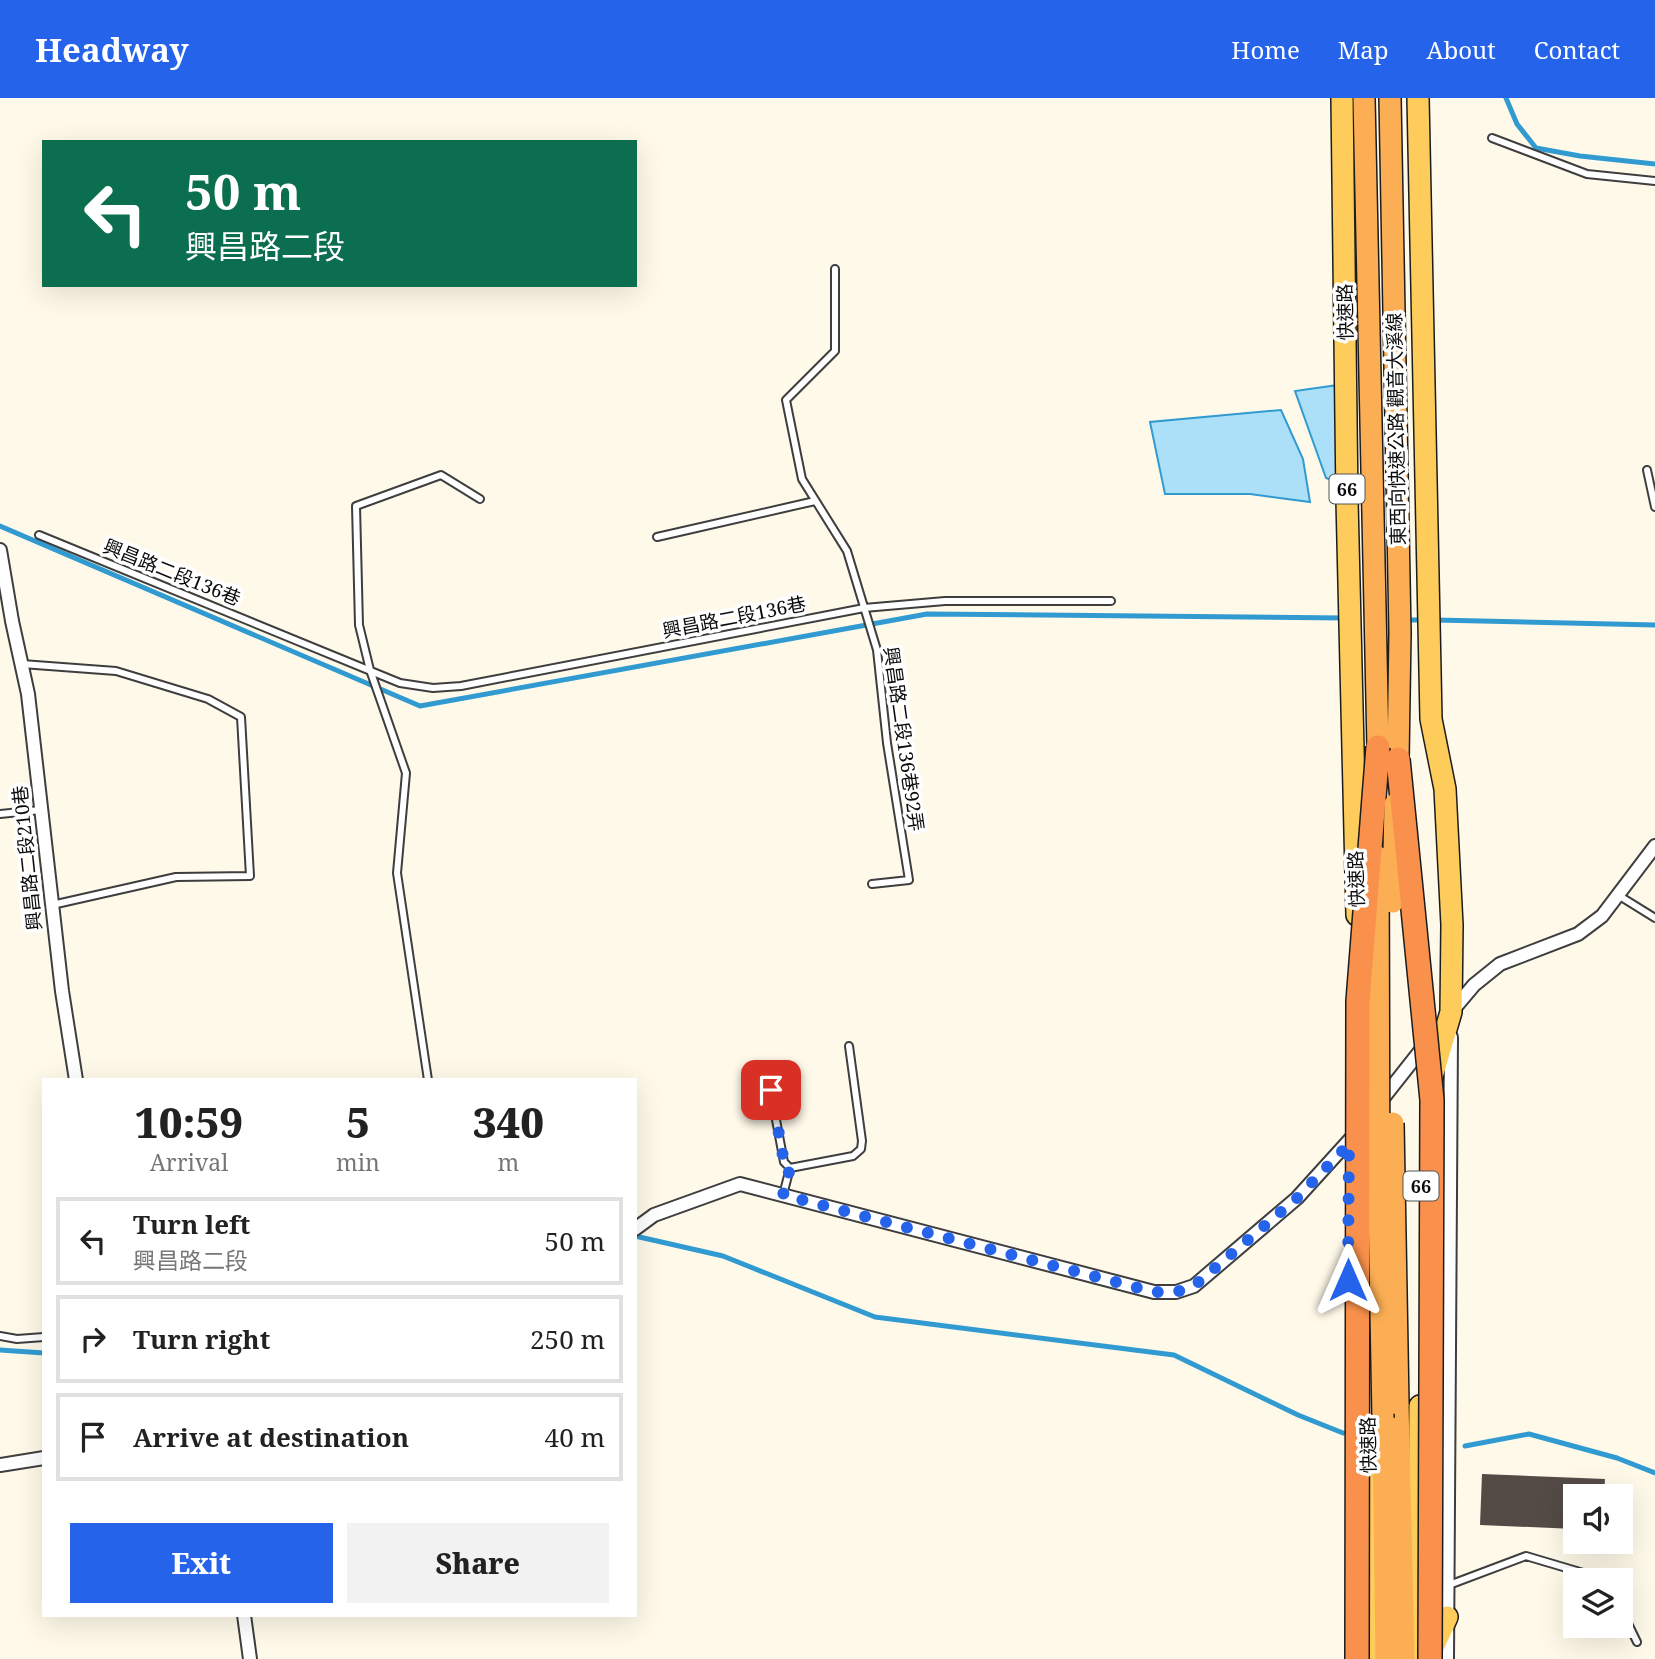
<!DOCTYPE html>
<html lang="en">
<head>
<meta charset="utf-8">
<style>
  body { margin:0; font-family:"Noto Serif","Noto Sans TC",serif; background:#f2f2f2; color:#222; height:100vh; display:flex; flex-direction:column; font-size:26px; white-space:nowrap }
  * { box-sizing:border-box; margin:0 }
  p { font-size:23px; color:#767676 }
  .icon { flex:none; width:38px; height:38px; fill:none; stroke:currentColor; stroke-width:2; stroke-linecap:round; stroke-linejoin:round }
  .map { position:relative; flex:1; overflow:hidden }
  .sheet { position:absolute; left:42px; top:980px; width:595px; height:539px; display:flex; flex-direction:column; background:#fff; border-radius:0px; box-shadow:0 7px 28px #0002 }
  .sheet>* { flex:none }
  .guide { position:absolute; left:42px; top:42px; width:595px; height:147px; border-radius:0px; box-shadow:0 7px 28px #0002; background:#0b6e4f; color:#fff; overflow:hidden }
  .tools { position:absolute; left:1563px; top:1386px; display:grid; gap:14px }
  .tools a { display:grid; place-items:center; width:70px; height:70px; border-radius:0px; background:#fff; box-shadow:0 7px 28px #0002; font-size:35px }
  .pin { position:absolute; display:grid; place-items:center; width:60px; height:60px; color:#fff; margin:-30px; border-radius:14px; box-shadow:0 4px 10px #0006 }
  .me { position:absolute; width:77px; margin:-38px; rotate:0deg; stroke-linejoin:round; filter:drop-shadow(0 0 5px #0008) }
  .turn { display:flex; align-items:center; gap:24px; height:147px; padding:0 28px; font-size:32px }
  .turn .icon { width:91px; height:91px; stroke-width:2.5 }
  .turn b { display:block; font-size:49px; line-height:60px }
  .eta { display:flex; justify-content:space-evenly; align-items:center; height:119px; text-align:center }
  .eta b { font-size:42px; font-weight:800; line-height:49px }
  .action { display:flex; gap:14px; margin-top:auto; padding:14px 28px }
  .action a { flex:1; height:80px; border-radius:0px; background:#2563eb; color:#fff; font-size:28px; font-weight:800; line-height:80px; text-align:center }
  .action a+a { background:#f2f2f2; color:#222 }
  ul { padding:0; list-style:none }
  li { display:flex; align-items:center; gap:21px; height:88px; margin:0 14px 10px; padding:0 14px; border:4px solid #e0e0e0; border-radius:0px }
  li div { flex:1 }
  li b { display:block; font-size:26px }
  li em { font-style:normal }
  header { display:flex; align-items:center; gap:42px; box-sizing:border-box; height:98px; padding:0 35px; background:#2563eb; color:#fff }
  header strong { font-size:33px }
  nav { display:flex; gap:38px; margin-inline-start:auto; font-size:24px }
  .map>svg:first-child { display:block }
  .water { fill:#ace0f8; stroke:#319bd1; stroke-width:2 }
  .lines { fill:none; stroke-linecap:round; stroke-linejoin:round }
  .stream { stroke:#319bd1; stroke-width:5 }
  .building { fill:#544b47 }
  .service-casing { stroke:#3e3e3e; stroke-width:10 }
  .minor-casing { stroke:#3e3e3e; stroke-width:16 }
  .primary-casing { stroke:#1c1c1c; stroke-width:24 }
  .trunk-casing { stroke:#1c1c1c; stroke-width:24 }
  .service { stroke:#fff; stroke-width:6 }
  .minor { stroke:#fff; stroke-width:12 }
  .primary { stroke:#fdcc5b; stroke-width:21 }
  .trunk { stroke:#fbae54; stroke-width:21 }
  .trunk-bridge-casing { stroke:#1c1c1c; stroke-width:24; stroke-linecap:butt }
  .motorway-bridge-casing { stroke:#1c1c1c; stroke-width:26; stroke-linecap:butt }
  .trunk-bridge { stroke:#fbae54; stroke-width:21 }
  .motorway-bridge { stroke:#f9914c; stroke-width:23 }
  .route { stroke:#2563eb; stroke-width:12; stroke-dasharray:0 21.6 }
  .labels { text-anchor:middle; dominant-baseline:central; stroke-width:7; stroke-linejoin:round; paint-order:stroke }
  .shield { fill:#fff; stroke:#545454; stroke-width:2 }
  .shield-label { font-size:18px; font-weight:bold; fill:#0b0b0b }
  .street-label { font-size:19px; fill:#0b0b0b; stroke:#fff }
</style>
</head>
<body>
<header>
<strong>Headway</strong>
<nav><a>Home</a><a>Map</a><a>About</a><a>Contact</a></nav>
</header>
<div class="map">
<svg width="1655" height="1561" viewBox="0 0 1655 1561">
  <rect width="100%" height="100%" fill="#fff9e9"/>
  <path class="water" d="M1338 287 1336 384 1326 380 1295 293Z
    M1281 312 1303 361 1310 404 1250 396H1165L1150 324Z"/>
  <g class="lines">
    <path class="stream" d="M1506 0 1517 26 1536 50 1580 58 1655 66
      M0 428 420 608 927 516 1345 520
      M1403 522H1425
      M1435 522 1655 527
      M635 1138 723 1158 875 1219 1174 1257 1298 1317 1343 1335
      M0 1252 44 1255
      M1465 1348 1529 1336 1617 1360 1655 1375"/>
  </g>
  <path class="building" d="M1482 1376 1605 1381 1604 1398H1575V1431L1480 1427Z"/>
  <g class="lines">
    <defs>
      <path id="service" d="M1492 40 1587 76 1655 83
        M835 171V253L786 302 802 381 847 453 877 552 887 645 909 782 872 786
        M1647 372 1655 409
        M39 437 400 585 433 590 461 588 864 510 945 503H1111
        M657 439 815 403
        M22 566 116 573 208 601 241 619 250 778 176 779 52 807
        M0 716 41 712
        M1618 797 1655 820
        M766 969 784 1064 790 1070
        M428 982 397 775 406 675 370 572 359 527 356 408 441 377 480 401
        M783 1097 790 1070 853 1058 861 1051 862 1043 849 948
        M0 1238 17 1241 44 1239
        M1449 1487 1526 1458 1607 1482
        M1620 1509 1637 1544"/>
      <path id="minor" d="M0 452 12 523 28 596 62 893 76 982
        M1452 913 1474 887 1500 866 1578 836 1602 818 1655 748
        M1380 1004 1425 947
        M635 1131 654 1117 740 1086 1154 1194H1176L1194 1188 1297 1100 1356 1035
        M0 1367 44 1360
        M244 1517 250 1561
        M1447 1561 1451 939"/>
      <path id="primary" d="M1342 0 1347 402 1357 817
        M1418 0 1431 621 1445 691 1452 827 1451 914 1431 982
        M1368 1381 1370 1561
        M1430 1556 1447 1519
        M1418 1561 1420 1308"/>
      <path id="trunk" d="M1364 0 1378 649
        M1390 0 1400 535 1398 661
        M1398 1306 1404 1561
        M1383 1320 1386 1561"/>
    </defs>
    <use href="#service" class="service-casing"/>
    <use href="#minor" class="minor-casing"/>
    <use href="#primary" class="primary-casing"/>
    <use href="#trunk" class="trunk-casing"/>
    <use href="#service" class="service"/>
    <use href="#minor" class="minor"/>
    <use href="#primary" class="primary"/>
    <use href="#trunk" class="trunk"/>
    <defs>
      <path id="trunk-bridge" d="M1378 759 1379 1108 1383 1320
        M1393 804 1395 706
        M1393 1025 1398 1306"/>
      <path id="motorway-bridge" d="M1398 661 1432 1002 1430 1561
        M1357 1561 1358 903 1378 649"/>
    </defs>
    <use href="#trunk-bridge" class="trunk-bridge-casing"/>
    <use href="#motorway-bridge" class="motorway-bridge-casing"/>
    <use href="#trunk-bridge" class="trunk-bridge"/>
    <use href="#motorway-bridge" class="motorway-bridge"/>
  </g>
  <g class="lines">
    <path class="route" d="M771 992 784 1064 790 1070 783 1097 1154 1194H1176L1194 1188 1297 1100 1349 1046 1348 1182"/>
  </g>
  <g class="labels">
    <g class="shield">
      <rect x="1329.5" y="376.5" width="35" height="29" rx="5"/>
      <rect x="1403.5" y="1073.5" width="35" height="29" rx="5"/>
    </g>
    <g class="shield-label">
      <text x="1347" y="391">66</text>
      <text x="1421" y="1088">66</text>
    </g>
    <g class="street-label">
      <text transform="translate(1345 214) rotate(-91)">快速路</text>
      <text transform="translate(1396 331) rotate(-91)">東西向快速公路 觀音大溪線</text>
      <text transform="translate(172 474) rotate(22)">興昌路二段136巷</text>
      <text transform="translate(734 519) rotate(-11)">興昌路二段136巷</text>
      <text transform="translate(904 641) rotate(82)">興昌路二段136巷92弄</text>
      <text transform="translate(27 760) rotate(-96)">興昌路二段210巷</text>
      <text transform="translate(1356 781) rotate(-92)">快速路</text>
      <text transform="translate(1368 1347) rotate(-91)">快速路</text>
    </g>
  </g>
</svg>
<div class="tools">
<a><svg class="icon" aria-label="sound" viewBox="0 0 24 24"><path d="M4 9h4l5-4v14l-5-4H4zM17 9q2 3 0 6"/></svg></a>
<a><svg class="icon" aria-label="layers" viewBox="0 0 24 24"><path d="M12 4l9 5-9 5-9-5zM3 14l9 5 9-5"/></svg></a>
</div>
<div class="pin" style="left:771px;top:992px;background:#d93025"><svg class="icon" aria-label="arrive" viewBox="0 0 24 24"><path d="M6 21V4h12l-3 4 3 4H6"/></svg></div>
<svg class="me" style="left:1348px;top:1182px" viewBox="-20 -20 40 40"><path d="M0-17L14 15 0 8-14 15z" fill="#2563eb" stroke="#fff" stroke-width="4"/></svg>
<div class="guide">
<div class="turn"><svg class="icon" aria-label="left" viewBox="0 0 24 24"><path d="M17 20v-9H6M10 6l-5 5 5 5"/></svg><div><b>50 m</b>興昌路二段</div></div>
</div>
<section class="sheet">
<div class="eta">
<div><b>10:59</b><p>Arrival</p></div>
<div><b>5</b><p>min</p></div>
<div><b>340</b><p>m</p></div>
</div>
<ul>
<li><svg class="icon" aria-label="left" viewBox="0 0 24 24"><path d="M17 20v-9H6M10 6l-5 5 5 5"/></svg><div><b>Turn left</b><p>興昌路二段</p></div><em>50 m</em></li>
<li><svg class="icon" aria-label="right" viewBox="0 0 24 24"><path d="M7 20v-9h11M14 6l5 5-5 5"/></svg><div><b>Turn right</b></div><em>250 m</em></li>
<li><svg class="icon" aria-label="arrive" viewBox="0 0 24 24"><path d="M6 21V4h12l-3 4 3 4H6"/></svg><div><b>Arrive at destination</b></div><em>40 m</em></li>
</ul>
<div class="action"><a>Exit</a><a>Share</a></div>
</section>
</div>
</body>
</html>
